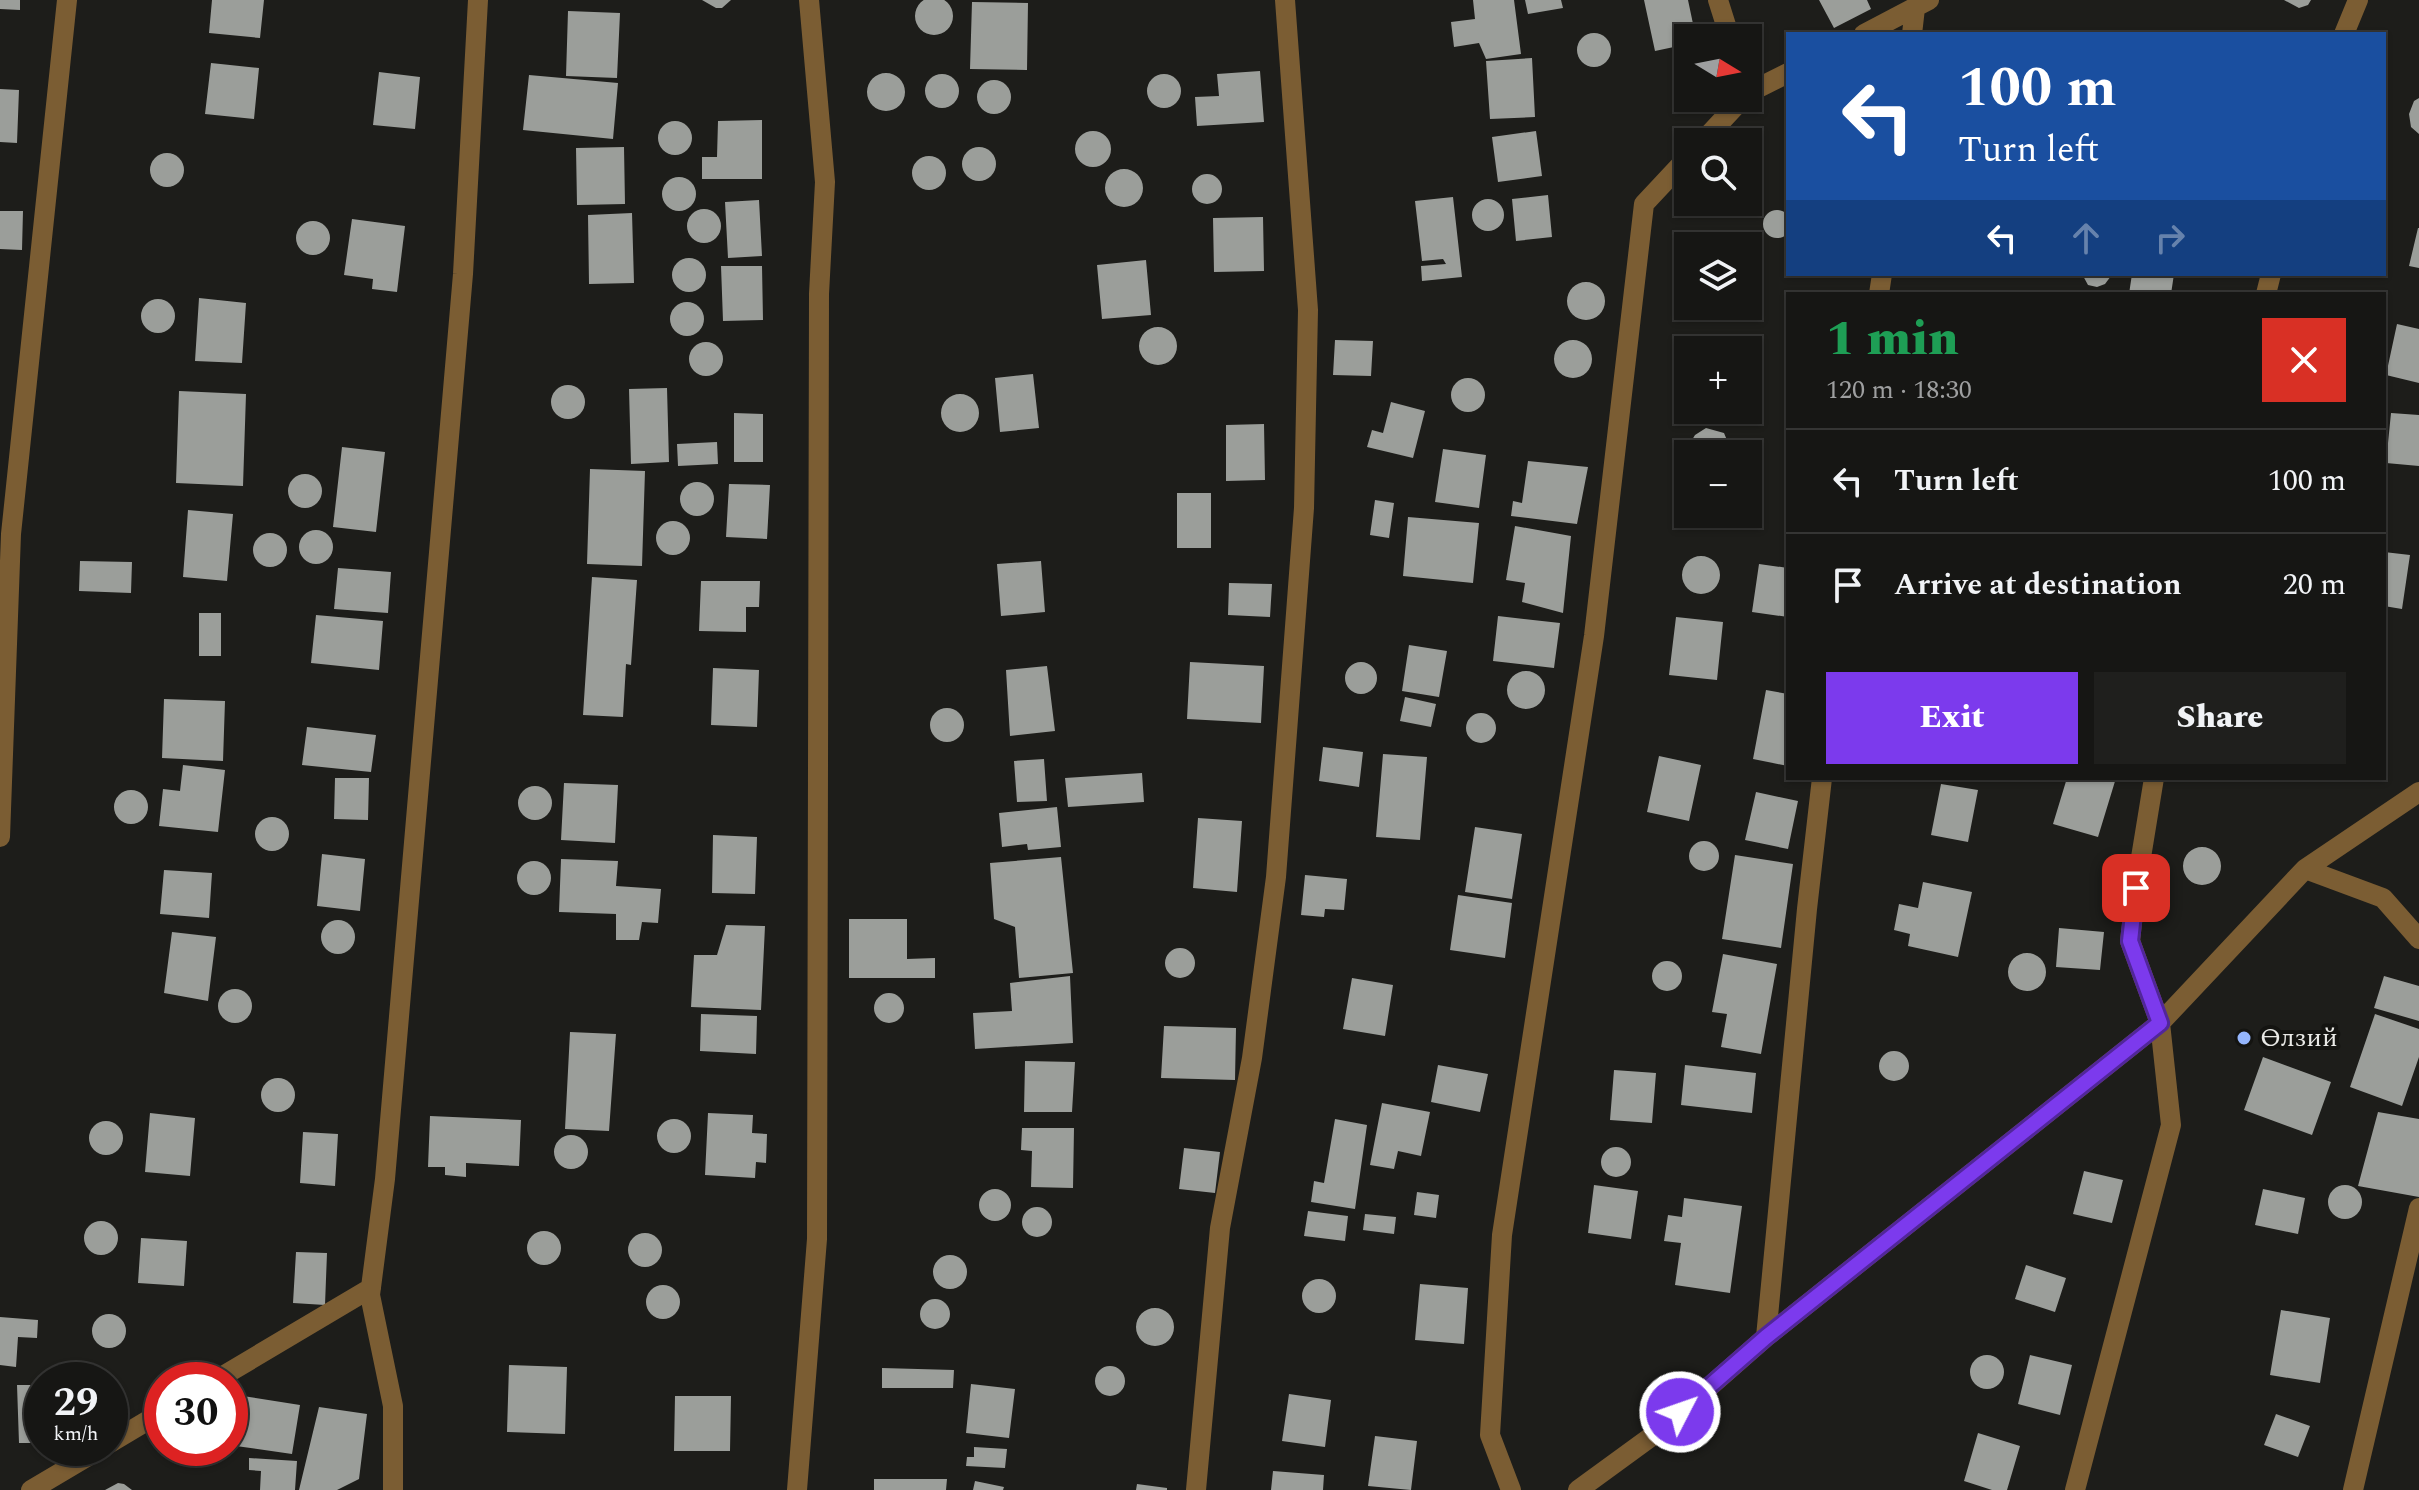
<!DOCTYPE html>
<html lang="en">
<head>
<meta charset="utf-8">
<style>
  body { margin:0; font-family:Spectral,serif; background:#1f1f1d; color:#f1f3f6; height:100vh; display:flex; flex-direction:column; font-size:30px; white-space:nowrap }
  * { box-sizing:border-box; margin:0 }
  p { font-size:26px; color:#9e9fa0 }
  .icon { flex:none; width:44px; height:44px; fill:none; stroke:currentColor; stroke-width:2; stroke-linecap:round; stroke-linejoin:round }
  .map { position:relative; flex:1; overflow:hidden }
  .sheet { position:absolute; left:1786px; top:292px; width:600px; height:488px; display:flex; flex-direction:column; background:#161614; border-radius:0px; box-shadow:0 2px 6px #0004,0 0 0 2px #353534 }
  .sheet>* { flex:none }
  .hud { position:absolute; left:1786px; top:32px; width:600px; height:244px; border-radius:0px; box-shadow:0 2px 6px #0004,0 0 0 2px #353534; background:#1a4fa0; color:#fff; overflow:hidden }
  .needle { width:52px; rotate:100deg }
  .buttons { position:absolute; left:1674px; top:24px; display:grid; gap:16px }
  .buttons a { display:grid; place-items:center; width:88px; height:88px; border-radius:0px; background:#161614; box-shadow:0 2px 6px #0004,0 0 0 2px #353534; font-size:40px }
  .speed { position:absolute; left:24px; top:1362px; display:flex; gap:16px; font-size:40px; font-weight:700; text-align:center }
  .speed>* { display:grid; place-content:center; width:104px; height:104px; border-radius:50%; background:#161614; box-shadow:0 2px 6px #0004,0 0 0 2px #353534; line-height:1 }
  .speed small { font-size:20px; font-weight:400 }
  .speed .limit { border:12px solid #d22; background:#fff; color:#111 }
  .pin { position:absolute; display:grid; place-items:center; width:68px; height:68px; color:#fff; margin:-34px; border-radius:16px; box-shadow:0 4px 12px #0006 }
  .me { position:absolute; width:88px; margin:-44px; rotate:49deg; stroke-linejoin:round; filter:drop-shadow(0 0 6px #0008) }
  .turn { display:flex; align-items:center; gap:28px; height:168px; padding:0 40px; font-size:36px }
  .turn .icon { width:104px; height:104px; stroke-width:2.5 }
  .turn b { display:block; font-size:56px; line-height:68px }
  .lanes { display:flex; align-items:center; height:76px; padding:0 40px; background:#0003; justify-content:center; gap:40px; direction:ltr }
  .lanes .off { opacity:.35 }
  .round { display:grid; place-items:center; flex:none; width:84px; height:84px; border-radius:0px; background:#1f1f1d }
  .head { display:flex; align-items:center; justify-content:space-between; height:136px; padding:0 40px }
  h1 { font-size:48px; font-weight:800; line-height:60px; color:#1e9e55 }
  .button { display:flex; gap:16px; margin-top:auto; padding:16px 40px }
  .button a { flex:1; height:92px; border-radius:0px; background:#7c3aed; color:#fff; font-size:32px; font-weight:800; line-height:92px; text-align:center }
  .button a+a { background:#1f1f1d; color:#f1f3f6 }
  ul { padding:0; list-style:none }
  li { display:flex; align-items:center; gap:24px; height:104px; padding:0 40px; border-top:2px solid #353534 }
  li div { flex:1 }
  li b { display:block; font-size:30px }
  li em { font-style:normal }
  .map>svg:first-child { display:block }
  .building { fill:#9b9e9a }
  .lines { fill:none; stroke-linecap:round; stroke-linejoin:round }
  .minor { stroke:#7b5d33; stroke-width:20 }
  .route-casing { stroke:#51269a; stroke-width:20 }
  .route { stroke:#7c3aed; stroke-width:14 }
  .poi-dot { fill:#95b6fd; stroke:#141411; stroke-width:3 }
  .labels { text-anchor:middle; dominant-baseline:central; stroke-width:8; stroke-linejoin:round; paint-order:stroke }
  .poi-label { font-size:26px; fill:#e9e9e6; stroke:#141411; text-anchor:start }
</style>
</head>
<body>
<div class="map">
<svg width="2419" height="1490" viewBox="0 0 2419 1490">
  <rect width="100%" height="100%" fill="#1d1d1a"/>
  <path class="building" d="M915 16a19 19 0 1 1 38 0a19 19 0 1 1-38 0Z
    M0 0H20V10L0 9Z
    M212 0H264L260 38 209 33Z
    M702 0H731L722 8H716Z
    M1473 0H1514L1521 54 1486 59 1479 43 1454 47 1451 22 1475 19Z
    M1525 0H1561L1563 8 1528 14Z
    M1644 0H1688L1696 38H1688V44L1655 51Z
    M1819 0H1867L1871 9 1834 28Z
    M2284 0H2311L2308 5 2299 8Z
    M972 2 1028 3 1027 70 970 69Z
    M568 11 620 13 617 78 566 76Z
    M1577 50a17 17 0 1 1 34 0a17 17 0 1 1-34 0Z
    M1532 58 1535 117 1490 119 1486 61Z
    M211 63 259 68 254 119 205 114Z
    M1260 71 1264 122 1197 126 1195 97 1219 96 1217 74Z
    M379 72 420 77 415 129 373 125Z
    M867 92a19 19 0 1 1 38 0a19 19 0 1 1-38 0Z
    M1147 91a17 17 0 1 1 34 0a17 17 0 1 1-34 0Z
    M925 91a17 17 0 1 1 34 0a17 17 0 1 1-34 0Z
    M529 75 618 83 613 139 523 130Z
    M977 97a17 17 0 1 1 34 0a17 17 0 1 1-34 0Z
    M0 89 19 90 17 143 0 142Z
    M2419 98V134L2411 127 2409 114 2414 101Z
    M762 120V179H702V157H717L718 121Z
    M658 138a17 17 0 1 1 34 0a17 17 0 1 1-34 0Z
    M1536 131 1542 176 1498 182 1492 137Z
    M1075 149a18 18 0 1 1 36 0a18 18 0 1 1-36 0Z
    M624 147 625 204 577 205 576 148Z
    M962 164a17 17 0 1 1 34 0a17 17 0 1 1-34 0Z
    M150 170a17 17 0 1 1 34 0a17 17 0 1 1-34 0Z
    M912 173a17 17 0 1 1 34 0a17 17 0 1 1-34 0Z
    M1105 188a19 19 0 1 1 38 0a19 19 0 1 1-38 0Z
    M1192 189a15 15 0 1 1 30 0a15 15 0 1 1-30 0Z
    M662 194a17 17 0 1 1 34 0a17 17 0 1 1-34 0Z
    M1548 195 1552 237 1516 241 1512 199Z
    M1453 197 1462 277 1422 281 1421 266 1446 264 1443 259 1422 261 1415 201Z
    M1472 215a16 16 0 1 1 32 0a16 16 0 1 1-32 0Z
    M759 200 762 256 728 258 725 202Z
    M687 226a17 17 0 1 1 34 0a17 17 0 1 1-34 0Z
    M1763 224a14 14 0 1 1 28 0a14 14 0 1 1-28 0Z
    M0 211H23L22 250 0 249Z
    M632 213 634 283 589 284 588 215Z
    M1263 217 1264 271 1214 272 1213 218Z
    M352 219 405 226 397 292 372 289 373 279 344 275Z
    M296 238a17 17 0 1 1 34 0a17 17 0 1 1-34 0Z
    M2418 228H2419V268L2409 266Z
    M672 275a17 17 0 1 1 34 0a17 17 0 1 1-34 0Z
    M1146 260 1151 315 1102 319 1097 265Z
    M721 266H762L763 320 723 321Z
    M2082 274H2111V276L2105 284 2097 287 2088 285Z
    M2132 274H2174L2171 294H2129Z
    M1567 301a19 19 0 1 1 38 0a19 19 0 1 1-38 0Z
    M199 298 246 303 242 363 195 361Z
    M141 316a17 17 0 1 1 34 0a17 17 0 1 1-34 0Z
    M670 319a17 17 0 1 1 34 0a17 17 0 1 1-34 0Z
    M2397 324 2419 329V383L2386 375Z
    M1139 346a19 19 0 1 1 38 0a19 19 0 1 1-38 0Z
    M1554 359a19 19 0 1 1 38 0a19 19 0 1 1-38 0Z
    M1335 340 1373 341 1371 376 1333 375Z
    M689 359a17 17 0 1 1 34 0a17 17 0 1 1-34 0Z
    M1033 374 1039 428 1000 432 995 378Z
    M1451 395a17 17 0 1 1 34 0a17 17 0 1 1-34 0Z
    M551 402a17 17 0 1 1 34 0a17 17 0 1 1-34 0Z
    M667 388 669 462 631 464 629 389Z
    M179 391 246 394 243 486 176 483Z
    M941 413a19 19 0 1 1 38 0a19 19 0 1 1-38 0Z
    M1391 402 1425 411 1413 458 1367 447 1372 430 1383 433Z
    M734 413 763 414V462H734Z
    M2391 413 2419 415V466L2386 463Z
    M1264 424 1265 480 1226 481V425Z
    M1706 428 1724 433 1729 445 1728 454H1692V440L1695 435Z
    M717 442 718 464 678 466 677 444Z
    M342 447 385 452 376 532 333 527Z
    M1443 449 1486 455 1479 508 1435 502Z
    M1528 461 1588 467 1577 524 1511 516 1513 501 1522 503Z
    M590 469 645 471 642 566 587 564Z
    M288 491a17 17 0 1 1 34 0a17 17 0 1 1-34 0Z
    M680 499a17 17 0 1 1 34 0a17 17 0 1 1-34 0Z
    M729 484 770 485 767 539 726 537Z
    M1177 493H1211V548H1177Z
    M1375 500 1394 503 1389 538 1370 535Z
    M188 510 233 514 227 581 183 577Z
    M1408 517 1479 523 1473 583 1403 576Z
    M656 538a17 17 0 1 1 34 0a17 17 0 1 1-34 0Z
    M1515 526 1571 536 1563 613 1522 602 1525 583 1506 580Z
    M299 547a17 17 0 1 1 34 0a17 17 0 1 1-34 0Z
    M253 550a17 17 0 1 1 34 0a17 17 0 1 1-34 0Z
    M2384 552 2410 555 2402 609 2384 606Z
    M1682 575a19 19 0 1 1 38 0a19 19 0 1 1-38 0Z
    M80 561 132 562 131 593 79 591Z
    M1041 561 1045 612 1001 616 997 564Z
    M1759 564 1788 568V617L1752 612Z
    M338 568 391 572 388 613 334 609Z
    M592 577 637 580 631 665 626 664 623 717 583 715Z
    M701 581H760L759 607H746V632L699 631Z
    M1229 583 1272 584 1270 617 1228 615Z
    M199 613H221V656H199Z
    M316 615 383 621 379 670 311 663Z
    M1498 616 1560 623 1554 668 1493 661Z
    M1676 617 1723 622 1717 680 1669 675Z
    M1409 645 1447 651 1439 697 1402 691Z
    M1345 678a16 16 0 1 1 32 0a16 16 0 1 1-32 0Z
    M1190 662 1264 666 1261 723 1187 719Z
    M1047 666 1055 731 1010 736 1006 670Z
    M713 668 759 670 757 727 711 725Z
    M1507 690a19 19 0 1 1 38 0a19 19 0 1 1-38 0Z
    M1766 690 1788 694V766L1753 759Z
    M1405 697 1436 704 1431 727 1400 721Z
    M164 699 225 701 223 761 162 758Z
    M930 725a17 17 0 1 1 34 0a17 17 0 1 1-34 0Z
    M1466 728a15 15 0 1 1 30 0a15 15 0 1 1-30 0Z
    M307 727 376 735 371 772 302 765Z
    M1323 747 1363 752 1359 787 1319 781Z
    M1383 754 1427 757 1420 840 1376 837Z
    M1659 756 1701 765 1689 821 1647 812Z
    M1044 759 1047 801 1017 802 1014 761Z
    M183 765 225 770 218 832 159 826 163 789 180 791Z
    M1142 773 1144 802 1068 807 1065 778Z
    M335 778H369L368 820 334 819Z
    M2067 778H2116L2098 837 2053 824Z
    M564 783 618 785 615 843 561 840Z
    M1941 784 1978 790 1968 842 1931 835Z
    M518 803a17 17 0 1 1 34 0a17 17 0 1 1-34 0Z
    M114 807a17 17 0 1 1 34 0a17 17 0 1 1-34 0Z
    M1756 792 1798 801 1788 849 1745 840Z
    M1057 807 1061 847 1028 850 1027 844 1002 847 999 813Z
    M255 834a17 17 0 1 1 34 0a17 17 0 1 1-34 0Z
    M1198 818 1242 821 1237 892 1193 888Z
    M1475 827 1522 834 1512 899 1465 892Z
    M713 835 757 837 755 894 712 893Z
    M1689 856a15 15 0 1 1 30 0a15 15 0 1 1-30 0Z
    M2183 866a19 19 0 1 1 38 0a19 19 0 1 1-38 0Z
    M322 854 365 859 360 911 317 906Z
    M1735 855 1793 864 1781 948 1722 939Z
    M1061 857 1073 973 1019 978 1015 927 994 919 990 863Z
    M561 859 618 861 616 886 661 889 658 923 642 922 639 940H616V914L559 912Z
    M517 878a17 17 0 1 1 34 0a17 17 0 1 1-34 0Z
    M164 870 212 873 209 918 160 914Z
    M1305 875 1347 879 1344 910 1325 909 1324 917 1301 915Z
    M1923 882 1972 892 1958 957 1908 946 1910 934 1894 930 1899 904 1918 908Z
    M1458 895 1512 903 1505 958 1450 950Z
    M849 919H907V959L935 958V978H849Z
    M321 937a17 17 0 1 1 34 0a17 17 0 1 1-34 0Z
    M726 925 765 926 761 1010 691 1007 694 955H717Z
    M2059 928 2104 932 2100 970 2056 967Z
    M172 932 216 937 208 1001 164 993Z
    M1165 963a15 15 0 1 1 30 0a15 15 0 1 1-30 0Z
    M2008 972a19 19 0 1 1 38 0a19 19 0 1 1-38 0Z
    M1723 954 1777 964 1761 1054 1721 1047 1727 1014 1712 1012Z
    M1652 976a15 15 0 1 1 30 0a15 15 0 1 1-30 0Z
    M1070 976 1073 1043 975 1049 973 1013 1012 1011 1010 983Z
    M2384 976 2419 986V1021L2374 1008Z
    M1352 978 1393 985 1385 1036 1343 1029Z
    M218 1006a17 17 0 1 1 34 0a17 17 0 1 1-34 0Z
    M874 1008a15 15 0 1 1 30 0a15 15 0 1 1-30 0Z
    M701 1014 757 1016 756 1054 700 1051Z
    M2375 1014 2419 1029V1057L2402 1106 2350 1087Z
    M1164 1026 1236 1028 1235 1080 1161 1078Z
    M570 1032 616 1034 609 1131 565 1129Z
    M1879 1066a15 15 0 1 1 30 0a15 15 0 1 1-30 0Z
    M2263 1057 2331 1082 2312 1135 2244 1110Z
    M1025 1061 1075 1062 1072 1112H1024Z
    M1438 1065 1488 1074 1480 1112 1431 1102Z
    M1685 1065 1756 1073 1752 1113 1681 1105Z
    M1614 1070 1656 1073 1652 1123 1610 1120Z
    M261 1095a17 17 0 1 1 34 0a17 17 0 1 1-34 0Z
    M1382 1103 1430 1112 1421 1156 1398 1151 1394 1169 1370 1165Z
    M2378 1112 2419 1119V1197L2358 1186Z
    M150 1113 195 1118 190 1176 145 1172Z
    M708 1113 753 1115 752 1133 767 1134 766 1163 756 1162 755 1178 705 1175Z
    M430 1116 521 1120 519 1166 466 1163V1177L445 1175V1167H428Z
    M1335 1119 1367 1125 1355 1209 1311 1202 1314 1181 1324 1183Z
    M657 1136a17 17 0 1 1 34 0a17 17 0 1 1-34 0Z
    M89 1138a17 17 0 1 1 34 0a17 17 0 1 1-34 0Z
    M1022 1128H1074L1073 1188 1031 1187 1032 1151 1021 1150Z
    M303 1132 338 1134 335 1186 300 1183Z
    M554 1152a17 17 0 1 1 34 0a17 17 0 1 1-34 0Z
    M1601 1162a15 15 0 1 1 30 0a15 15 0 1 1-30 0Z
    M1184 1148 1220 1152 1215 1193 1179 1189Z
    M2084 1171 2123 1180 2112 1223 2073 1214Z
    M2328 1202a17 17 0 1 1 34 0a17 17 0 1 1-34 0Z
    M1594 1185 1638 1191 1631 1239 1588 1233Z
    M2263 1189 2305 1198 2298 1234 2255 1225Z
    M979 1205a16 16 0 1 1 32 0a16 16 0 1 1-32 0Z
    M1417 1192 1439 1195 1436 1218 1414 1215Z
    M1684 1198 1742 1206 1730 1293 1675 1285 1681 1243 1664 1241 1668 1215 1682 1217Z
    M1022 1222a15 15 0 1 1 30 0a15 15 0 1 1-30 0Z
    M1308 1211 1348 1216 1345 1241 1304 1236Z
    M1365 1214 1396 1217 1394 1234 1363 1230Z
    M84 1238a17 17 0 1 1 34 0a17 17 0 1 1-34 0Z
    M527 1248a17 17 0 1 1 34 0a17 17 0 1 1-34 0Z
    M628 1250a17 17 0 1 1 34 0a17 17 0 1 1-34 0Z
    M141 1238 187 1241 184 1286 138 1283Z
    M296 1252 327 1253 325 1305 293 1303Z
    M933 1272a17 17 0 1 1 34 0a17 17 0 1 1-34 0Z
    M2026 1265 2066 1278 2055 1312 2015 1299Z
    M1302 1296a17 17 0 1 1 34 0a17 17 0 1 1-34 0Z
    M1420 1284 1468 1288 1464 1344 1415 1340Z
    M646 1302a17 17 0 1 1 34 0a17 17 0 1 1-34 0Z
    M920 1314a15 15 0 1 1 30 0a15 15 0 1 1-30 0Z
    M1136 1327a19 19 0 1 1 38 0a19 19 0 1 1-38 0Z
    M2281 1310 2330 1318 2320 1383 2270 1375Z
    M92 1331a17 17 0 1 1 34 0a17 17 0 1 1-34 0Z
    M0 1317 38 1320 37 1338 18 1337 16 1367 0 1365Z
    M1970 1372a17 17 0 1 1 34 0a17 17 0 1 1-34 0Z
    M2030 1355 2072 1365 2060 1415 2018 1404Z
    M509 1365 567 1367 565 1434 507 1432Z
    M1095 1381a15 15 0 1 1 30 0a15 15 0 1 1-30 0Z
    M882 1368 954 1370 953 1388H882Z
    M971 1384 1015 1389 1009 1438 966 1433Z
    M17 1385H42V1443H19Z
    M1289 1394 1331 1400 1325 1447 1282 1441Z
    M243 1396 300 1405 292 1454 236 1446Z
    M675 1396H731L730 1451H674Z
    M319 1407 367 1414 359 1479 337 1490H299Z
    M2276 1414 2310 1426 2298 1457 2264 1445Z
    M1978 1433 2020 1446 2007 1490H1992L1964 1481Z
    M1375 1436 1417 1441 1411 1490 1368 1486Z
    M974 1447 1007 1449 1005 1468 966 1466 967 1457H974Z
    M249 1458 297 1461 295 1490H260L261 1471 249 1470Z
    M1273 1471 1324 1475 1323 1490H1271Z
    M874 1479H947L946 1490H874Z
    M975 1481 1004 1487 1003 1490H973Z
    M118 1483 124 1484 132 1490H105Z
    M1137 1484 1167 1488V1490H1136Z"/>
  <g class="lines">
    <path class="minor" d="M1718 0 1730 38
      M1864 34 1929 0
      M1912 34 1915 8
      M2344 34 2358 0
      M1748 93 1788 73
      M1702 142 1743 98
      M1879 294 1882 274
      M2266 294 2271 274
      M0 837 11 534 67 0
      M2305 869 2383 898 2419 939
      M1766 1337 1807 909 1822 778
      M216 1380 371 1288
      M110 1443 162 1412
      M31 1490 102 1448
      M393 1490V1406L370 1295 385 1179 463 274 478 0
      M797 1490 817 1239 819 294 825 182 809 0
      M1196 1490 1220 1228 1252 1058 1276 877 1304 508 1308 310 1285 0
      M1511 1490 1490 1435 1502 1235 1594 636 1644 204 1688 157
      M1578 1490 1659 1431 1766 1337 2160 1023 2305 869 2419 792
      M2075 1490 2171 1125 2160 1023 2130 941 2136 888 2154 778
      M2353 1490 2419 1208"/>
  </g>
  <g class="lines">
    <defs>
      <path id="route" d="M1680 1412 1766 1337 2160 1023 2130 941 2136 888"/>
    </defs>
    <use href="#route" class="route-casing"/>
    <use href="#route" class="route"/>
  </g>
  <circle class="poi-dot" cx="2244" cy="1038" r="8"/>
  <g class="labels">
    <g class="poi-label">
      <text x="2260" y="1038">Өлзий</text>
    </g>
  </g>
</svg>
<div class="buttons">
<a><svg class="needle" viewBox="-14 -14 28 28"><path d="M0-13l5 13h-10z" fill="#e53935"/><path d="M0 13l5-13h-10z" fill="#9e9fa0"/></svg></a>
<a><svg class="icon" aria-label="search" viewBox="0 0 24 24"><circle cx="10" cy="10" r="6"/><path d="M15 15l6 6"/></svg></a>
<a><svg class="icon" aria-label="layers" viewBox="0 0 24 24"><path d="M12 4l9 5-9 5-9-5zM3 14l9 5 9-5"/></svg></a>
<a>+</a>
<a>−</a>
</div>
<div class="speed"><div>29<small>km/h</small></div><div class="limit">30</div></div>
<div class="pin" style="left:2136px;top:888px;background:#d93025"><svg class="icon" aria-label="arrive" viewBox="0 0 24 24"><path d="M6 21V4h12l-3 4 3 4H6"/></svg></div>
<svg class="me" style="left:1680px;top:1412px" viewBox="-20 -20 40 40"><circle r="17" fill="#7c3aed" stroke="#fff" stroke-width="3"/><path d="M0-11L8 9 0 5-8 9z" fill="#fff"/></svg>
<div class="hud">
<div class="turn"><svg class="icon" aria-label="left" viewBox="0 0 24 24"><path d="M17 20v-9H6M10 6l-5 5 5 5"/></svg><div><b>100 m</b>Turn left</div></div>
<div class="lanes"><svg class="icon" aria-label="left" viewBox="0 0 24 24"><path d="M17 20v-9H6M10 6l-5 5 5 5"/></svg><svg class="icon off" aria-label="ahead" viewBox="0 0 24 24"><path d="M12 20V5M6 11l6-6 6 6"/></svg><svg class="icon off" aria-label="right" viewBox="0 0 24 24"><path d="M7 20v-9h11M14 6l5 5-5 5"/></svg></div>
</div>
<section class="sheet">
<div class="head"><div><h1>1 min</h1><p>120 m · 18:30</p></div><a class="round" style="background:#d93025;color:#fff"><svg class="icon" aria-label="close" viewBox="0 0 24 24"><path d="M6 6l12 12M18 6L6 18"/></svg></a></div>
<ul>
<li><svg class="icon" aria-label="left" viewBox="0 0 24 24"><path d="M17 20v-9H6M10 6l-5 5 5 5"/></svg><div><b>Turn left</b></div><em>100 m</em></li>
<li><svg class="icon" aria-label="arrive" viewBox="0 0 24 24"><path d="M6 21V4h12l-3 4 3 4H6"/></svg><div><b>Arrive at destination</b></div><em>20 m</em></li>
</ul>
<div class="button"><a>Exit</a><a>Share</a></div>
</section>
</div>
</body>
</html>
